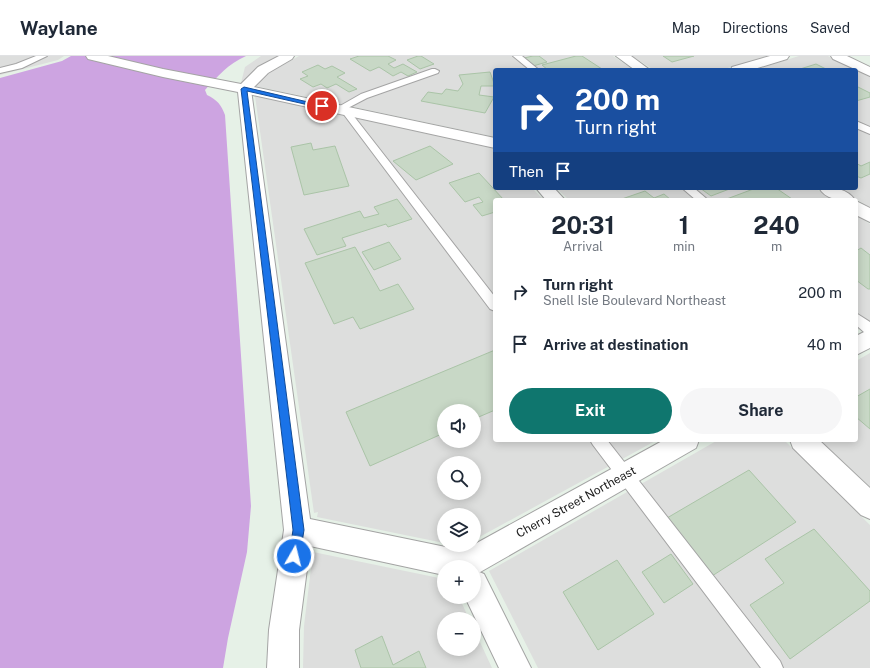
<!DOCTYPE html>
<html lang="en">
<head>
<meta charset="utf-8">
<style>
  body { margin:0; font-family:"Public Sans",sans-serif; background:#f6f6f7; color:#1f2937; height:100vh; display:flex; flex-direction:column; font-size:15px; white-space:nowrap }
  * { box-sizing:border-box; margin:0 }
  p { font-size:13px; color:#747a83 }
  .icon { flex:none; width:22px; height:22px; fill:none; stroke:currentColor; stroke-width:2; stroke-linecap:round; stroke-linejoin:round }
  .map { position:relative; flex:1; overflow:hidden }
  .drawer { position:absolute; left:493px; top:142px; width:365px; height:244px; display:flex; flex-direction:column; background:#fff; border-radius:4px; box-shadow:0 2px 10px #0003 }
  .drawer>* { flex:none }
  .banner { position:absolute; left:493px; top:12px; width:365px; height:122px; border-radius:4px; box-shadow:0 2px 10px #0003; background:#1a4fa0; color:#fff; overflow:hidden }
  .tools { position:absolute; left:437px; top:348px; display:grid; gap:8px }
  .tools a { display:grid; place-items:center; width:44px; height:44px; border-radius:50%; background:#fff; box-shadow:0 2px 10px #0003; font-size:20px }
  .pin { position:absolute; display:grid; place-items:center; width:34px; height:34px; color:#fff; margin:-17px; border:2px solid #fff; border-radius:50%; box-shadow:0 1px 4px #0007 }
  .me { position:absolute; width:44px; margin:-22px; rotate:8deg; stroke-linejoin:round; filter:drop-shadow(0 0 3px #0008) }
  .turn { display:flex; align-items:center; gap:14px; height:84px; padding:0 16px; font-size:18px }
  .turn .icon { width:52px; height:52px; stroke-width:2.5 }
  .turn b { display:block; font-size:28px; line-height:34px }
  .then { display:flex; align-items:center; height:38px; padding:0 16px; background:#0003; gap:8px; font-size:15px }
  .eta { display:flex; justify-content:space-evenly; align-items:center; height:68px; text-align:center }
  .eta b { font-size:24px; font-weight:700; line-height:28px }
  .action { display:flex; gap:8px; margin-top:auto; padding:8px 16px }
  .action a { flex:1; height:46px; border-radius:24px; background:#0f766e; color:#fff; font-size:16px; font-weight:700; line-height:46px; text-align:center }
  .action a+a { background:#f6f6f7; color:#1f2937 }
  ul { padding:0; list-style:none }
  li { display:flex; align-items:center; gap:12px; height:52px; padding:0 16px }
  li div { flex:1 }
  li b { display:block; font-size:15px }
  li em { font-style:normal }
  header { display:flex; align-items:center; gap:24px; box-sizing:border-box; height:56px; padding:0 20px; background:#fff; border-bottom:1px solid #e0e1e3 }
  header strong { font-size:19px }
  nav { display:flex; gap:22px; margin-inline-start:auto; font-size:14px }
  .map>svg:first-child { display:block }
  .residential { fill:#dddedd; fill-rule:evenodd }
  .water { fill:#cda4e1 }
  .building { fill:#c8d8c6; stroke:#aac4a7 }
  .lines { fill:none; stroke-linecap:round; stroke-linejoin:round }
  .service-casing { stroke:#a4a4a4; stroke-width:2 }
  .minor-casing { stroke:#a4a4a4; stroke-width:2 }
  .tertiary-casing { stroke:#a4a4a4; stroke-width:2 }
  .service { fill:#fff; fill-rule:evenodd }
  .minor { fill:#fff; fill-rule:evenodd }
  .tertiary { fill:#fff; fill-rule:evenodd }
  .route { fill:#1a73e8; stroke:#114b97 }
  .labels { text-anchor:middle; dominant-baseline:central; stroke-width:3; stroke-linejoin:round; paint-order:stroke }
  .street-label { font-size:12px; fill:#202020; stroke:#fff }
</style>
</head>
<body>
<header>
<strong>Waylane</strong>
<nav><a>Map</a><a>Directions</a><a>Saved</a></nav>
</header>
<div class="map">
<svg width="870" height="612" viewBox="0 0 870 612">
  <rect width="100%" height="100%" fill="#e6f1e7"/>
  <path class="residential" d="M0 0H64L58 4 0 19Z
    M261 0H279L257 13 241 27 245 11Z
    M299 0H613L634 14H495V81L255 30 270 16Z
    M632 0H767L721 14H654Z
    M799 0H828L870 21V152L839 132H856V14H754Z
    M255 40 492 92 495 95V132H532L544 144H495V384H657L474 484V459H444V487L317 461 318 456 314 457ZM444 355H474V385H444ZM444 407H474V437H444Z
    M556 132H815L833 144H569Z
    M856 159 870 168V267L856 275Z
    M870 297V431L820 384H856V305Z
    M718 384H784L870 469V612H538L489 515Z
    M313 496 444 523V541H459L469 563H444V593H474V573L492 612H303L304 570Z"/>
  <path class="water" d="M71 0H246C228 8 218 20 205 34L207 39C217 44 221 48 225 59L251 450 247 496 228 582 223 612H0V22L62 5Z"/>
  <path class="building" d="M359 0H388L396 4 388 8 394 12 403 8 417 16 408 20 401 16 393 20 379 11 370 15 350 3Z
    M418 0H421L434 8 420 13 407 4Z
    M533 0H539L547 6 533 10 524 2Z
    M576 0H582L602 13 548 14 542 9Z
    M663 0H694L672 6Z
    M816 8 828 14H797Z
    M318 9 325 13 332 10 345 17 337 21 357 33 349 36 336 28 327 32 321 28 313 31 300 23 308 20 302 16Z
    M490 16 495 30H481L479 39 494 41 485 57 421 45 428 36 442 38 446 33 458 35 463 28 459 19Z
    M856 30 870 37V41L856 45Z
    M311 87 313 94 335 90 349 130 304 139 291 91Z
    M430 90 453 108 416 124 393 105Z
    M870 106V118L861 122 856 120V107L861 110Z
    M479 117 504 144H495V156L482 160 473 149 483 146 479 141 465 146 449 127Z
    M700 132H732L711 140Z
    M756 132H776L792 143 724 144Z
    M645 135 654 142 664 138 671 144H619Z
    M397 143 412 163 388 171 386 168 342 182 346 190 317 199 304 173 360 155 364 162 379 158 374 151Z
    M389 186 401 203 374 214 362 196Z
    M355 191 380 235 398 228 414 253 360 273 353 261 334 268 305 207Z
    M861 192 870 199V233H868L856 224V195Z
    M495 294V354L474 363V355H444V377L370 410 346 356Z
    M870 333V373L856 361V341Z
    M749 414 796 466 712 520 667 462Z
    M814 473 870 535V545L790 603 750 549 784 527 765 503Z
    M671 498 693 528 664 547 642 516Z
    M617 504 654 558 598 594 563 536Z
    M382 580 393 609 419 595 426 612H361L355 594Z"/>
  <g class="lines">
    <defs>
      <path id="service" d="M36 0H47L22 12 0 17V12L16 8Z
        M513 0H522L539 14H530Z
        M432 13H435L439 15 438 17 367 42 346 53 349 54 495 241V255L490 253 342 56 338 57 333 54 361 38Z
        M856 65 870 71V78L856 72Z
        M682 132H694L708 144H696Z
        M856 257 870 266V278L865 277 856 269Z
        M590 384H607L780 605 783 612H761L593 389Z"/>
      <path id="minor" d="M616 0H631L650 14H635Z
        M770 0H789L787 3 751 14H731L732 11Z
        M831 0H847L870 11V20L833 3Z
        M244 29 495 82V92L239 36 237 33 239 30Z
        M536 132H554L565 144H546Z
        M819 132C832 132 846 131 855 144 841 144 827 145 819 132Z
        M856 145 870 152V166L856 159Z
        M870 273V292L856 299V280Z
        M664 384H699L696 392 475 519 474 511H452L451 509 455 499Z
        M790 384H819L870 432V463L861 459 793 392Z"/>
      <path id="tertiary" d="M86 0H108L163 13 241 28 258 11 279 0H294L292 3 268 17 251 34 310 463 465 495 475 499 479 509 477 515 484 518 531 612H499L465 541H474V511H444V519L310 490 299 574V612H267L269 574 284 474 238 36 163 21 88 3Z"/>
    </defs>
    <use href="#service" class="service-casing"/>
    <use href="#minor" class="minor-casing"/>
    <use href="#tertiary" class="tertiary-casing"/>
    <use href="#service" class="service"/>
    <use href="#minor" class="minor"/>
    <use href="#tertiary" class="tertiary"/>
  </g>
  <path class="route" d="M244 31 325 50 322 52 247 35 304 474 299 505 294 506 290 505 289 500 293 474 241 33Z"/>
  <g class="labels">
    <g class="street-label">
      <text transform="translate(576 446) rotate(-29)">Cherry Street Northeast</text>
    </g>
  </g>
</svg>
<div class="tools">
<a><svg class="icon" aria-label="sound" viewBox="0 0 24 24"><path d="M4 9h4l5-4v14l-5-4H4zM17 9q2 3 0 6"/></svg></a>
<a><svg class="icon" aria-label="search" viewBox="0 0 24 24"><circle cx="10" cy="10" r="6"/><path d="M15 15l6 6"/></svg></a>
<a><svg class="icon" aria-label="layers" viewBox="0 0 24 24"><path d="M12 4l9 5-9 5-9-5zM3 14l9 5 9-5"/></svg></a>
<a>+</a>
<a>−</a>
</div>
<div class="pin" style="left:322px;top:50px;background:#d93025"><svg class="icon" aria-label="arrive" viewBox="0 0 24 24"><path d="M6 21V4h12l-3 4 3 4H6"/></svg></div>
<svg class="me" style="left:294px;top:500px" viewBox="-20 -20 40 40"><circle r="17" fill="#1a73e8" stroke="#fff" stroke-width="3"/><path d="M0-11L8 9 0 5-8 9z" fill="#fff"/></svg>
<div class="banner">
<div class="turn"><svg class="icon" aria-label="right" viewBox="0 0 24 24"><path d="M7 20v-9h11M14 6l5 5-5 5"/></svg><div><b>200 m</b>Turn right</div></div>
<div class="then">Then<svg class="icon" aria-label="arrive" viewBox="0 0 24 24"><path d="M6 21V4h12l-3 4 3 4H6"/></svg></div>
</div>
<section class="drawer">
<div class="eta">
<div><b>20:31</b><p>Arrival</p></div>
<div><b>1</b><p>min</p></div>
<div><b>240</b><p>m</p></div>
</div>
<ul>
<li><svg class="icon" aria-label="right" viewBox="0 0 24 24"><path d="M7 20v-9h11M14 6l5 5-5 5"/></svg><div><b>Turn right</b><p>Snell Isle Boulevard Northeast</p></div><em>200 m</em></li>
<li><svg class="icon" aria-label="arrive" viewBox="0 0 24 24"><path d="M6 21V4h12l-3 4 3 4H6"/></svg><div><b>Arrive at destination</b></div><em>40 m</em></li>
</ul>
<div class="action"><a>Exit</a><a>Share</a></div>
</section>
</div>
</body>
</html>
